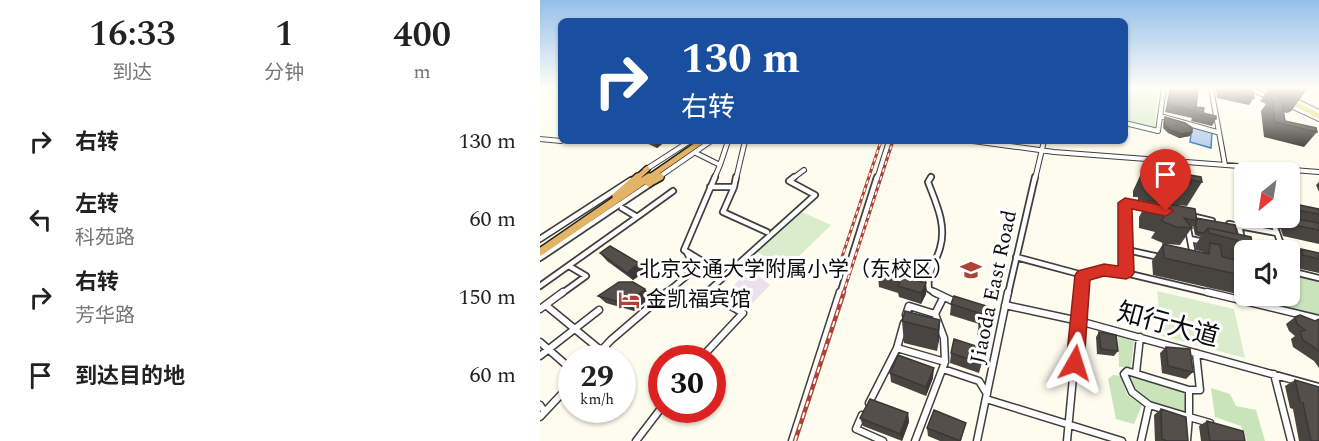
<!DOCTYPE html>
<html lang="zh">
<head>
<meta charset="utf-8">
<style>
  body { margin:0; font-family:Spectral,"Noto Sans SC",serif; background:#f6f6f6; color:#222; height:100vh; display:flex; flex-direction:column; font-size:22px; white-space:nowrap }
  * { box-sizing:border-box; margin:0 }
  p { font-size:20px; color:#767676 }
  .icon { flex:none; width:33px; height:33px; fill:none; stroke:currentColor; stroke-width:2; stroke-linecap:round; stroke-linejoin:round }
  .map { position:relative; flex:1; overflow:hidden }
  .drawer { display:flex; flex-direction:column; background:#fff; width:540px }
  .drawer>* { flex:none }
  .guide { position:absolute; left:18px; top:18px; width:570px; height:126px; border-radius:9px; box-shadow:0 2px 4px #0004; background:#1a4fa0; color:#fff; overflow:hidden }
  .needle { width:39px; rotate:210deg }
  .fabs { position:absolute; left:694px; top:162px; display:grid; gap:12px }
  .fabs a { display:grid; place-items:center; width:66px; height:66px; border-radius:9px; background:#fff; box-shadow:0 2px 4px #0004; font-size:30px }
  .speed { position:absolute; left:18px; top:345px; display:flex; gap:12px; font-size:30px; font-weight:700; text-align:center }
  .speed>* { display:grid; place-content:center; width:78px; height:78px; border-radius:50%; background:#fff; box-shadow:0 2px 4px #0004; line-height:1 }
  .speed small { font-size:15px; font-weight:400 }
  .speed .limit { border:9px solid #d22; background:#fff; color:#111 }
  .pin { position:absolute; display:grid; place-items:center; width:51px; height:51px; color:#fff; margin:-62px -26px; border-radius:50% 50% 50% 0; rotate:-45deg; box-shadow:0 0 6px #0007 }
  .pin .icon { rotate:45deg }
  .me { position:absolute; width:66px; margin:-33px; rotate:6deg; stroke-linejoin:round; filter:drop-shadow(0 0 4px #0008) }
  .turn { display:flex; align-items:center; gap:21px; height:126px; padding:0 24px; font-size:27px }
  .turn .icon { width:78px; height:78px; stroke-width:2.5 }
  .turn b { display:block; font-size:42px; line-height:51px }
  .eta { display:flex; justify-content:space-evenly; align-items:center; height:102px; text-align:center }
  .eta b { font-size:36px; font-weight:600; line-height:42px }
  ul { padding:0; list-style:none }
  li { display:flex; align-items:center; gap:18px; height:78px; padding:0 24px }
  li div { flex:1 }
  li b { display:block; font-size:22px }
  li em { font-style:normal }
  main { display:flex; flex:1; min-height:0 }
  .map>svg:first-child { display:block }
  .industrial { fill:#eae1ea }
  .green { fill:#c9e3bb }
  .pitch { fill:#dbeccc }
  .water { fill:#b8d1ef; stroke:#477bbd; stroke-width:1.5 }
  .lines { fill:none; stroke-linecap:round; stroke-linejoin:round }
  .minor-far2-casing { stroke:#3f3f3f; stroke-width:6 }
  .minor-far1-casing { stroke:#3f3f3f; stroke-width:8 }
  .minor-casing { stroke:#3f3f3f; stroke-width:9 }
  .major-casing { stroke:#1d1d1d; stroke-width:7 }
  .highway-far1-casing { stroke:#1d1d1d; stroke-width:8 }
  .highway-casing { stroke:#1d1d1d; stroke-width:10 }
  .minor-far2 { stroke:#fff; stroke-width:4 }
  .minor-far1 { stroke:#fff; stroke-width:4.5 }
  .minor { stroke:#fff; stroke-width:6 }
  .major { stroke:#e9df72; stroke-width:4.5 }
  .highway-far1 { stroke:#e3b465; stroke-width:5 }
  .highway { stroke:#e3b465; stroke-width:7 }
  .rail-far1-casing { stroke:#ac4335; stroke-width:3 }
  .rail-casing { stroke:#ac4335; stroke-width:4.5 }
  .rail-far1 { stroke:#fff; stroke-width:1.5; stroke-dasharray:4; stroke-linecap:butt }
  .rail { stroke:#fff; stroke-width:2; stroke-dasharray:6; stroke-linecap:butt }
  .wall { fill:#484440 }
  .shaded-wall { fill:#3b3734 }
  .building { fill:#544f4a; stroke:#3b3734; stroke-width:1.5 }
  .route { fill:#d93025; stroke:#8d1f18; stroke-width:1.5 }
  .labels { text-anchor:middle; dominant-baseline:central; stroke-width:6; stroke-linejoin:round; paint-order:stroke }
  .poi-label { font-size:21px; fill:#0c0c0c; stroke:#fff; text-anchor:end }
  .street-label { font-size:21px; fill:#0c0c0c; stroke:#fff }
  .near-street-label { font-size:26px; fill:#0c0c0c; stroke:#fff }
</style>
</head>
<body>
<main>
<section class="drawer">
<div class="eta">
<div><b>16:33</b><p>到达</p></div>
<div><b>1</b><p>分钟</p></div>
<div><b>400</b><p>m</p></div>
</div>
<ul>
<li><svg class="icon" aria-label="right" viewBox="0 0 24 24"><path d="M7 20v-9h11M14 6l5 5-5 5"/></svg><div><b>右转</b></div><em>130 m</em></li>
<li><svg class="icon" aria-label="left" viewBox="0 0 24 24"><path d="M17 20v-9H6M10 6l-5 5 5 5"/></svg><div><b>左转</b><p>科苑路</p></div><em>60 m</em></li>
<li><svg class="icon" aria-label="right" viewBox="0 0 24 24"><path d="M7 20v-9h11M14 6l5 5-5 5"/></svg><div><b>右转</b><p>芳华路</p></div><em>150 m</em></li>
<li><svg class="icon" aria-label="arrive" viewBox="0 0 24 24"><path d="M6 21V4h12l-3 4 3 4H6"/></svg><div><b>到达目的地</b></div><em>60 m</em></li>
</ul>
</section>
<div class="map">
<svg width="779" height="441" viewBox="0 0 779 441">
  <rect width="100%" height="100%" fill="#fdfcee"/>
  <path class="industrial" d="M211 270 230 285 209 307 193 299 195 295 188 290Z"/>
  <path class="green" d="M750 272 779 278V318L716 301 715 296H750Z
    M578 336 594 341 591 367H579Z
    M590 374 646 393V414C619 405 602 404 588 377Z
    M573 375 581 376 587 395 602 405 594 424 576 419 568 379Z
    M671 388 690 394 696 406 716 410 725 441H707L701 426 675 417Z"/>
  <path class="pitch" d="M585 88H618L615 129 585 123Z
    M262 212 291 225 247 268 217 252Z
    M617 291 694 309 705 358 622 336Z"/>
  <path class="water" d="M652 127 672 132 671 148 650 142Z"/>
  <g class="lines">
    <defs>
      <path id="minor-far2" d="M671 88 685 165
        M707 88 729 97
        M754 100 779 112
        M751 106 779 119
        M620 116 677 132
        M585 123 618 131 624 88
        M0 139 21 141
        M433 141 514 152 779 172
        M156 153 180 165 174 179
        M180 165 188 141
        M105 170 150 141
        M119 177 171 141
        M196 179 205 141
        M252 179 264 170
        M337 179 349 141
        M495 179 504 141"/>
      <path id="minor-far1" d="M175 177 144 250 177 270
        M391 177 388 182C396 203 407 225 400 248 396 263 386 273 389 289L397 294
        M170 187H194L183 212 227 232
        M194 187 196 177
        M651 216 672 221
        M97 217 133 191
        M689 224 699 226 705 252
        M734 224 750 227
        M699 226 737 233 731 218
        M648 229 650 239 664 242
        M737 233 743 250
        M0 239 91 180
        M650 239 653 255
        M587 250 619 257
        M476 257 543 275 573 270 674 294
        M0 258 110 184
        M750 271 779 278
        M586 273 585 203 610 208
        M0 286 97 217 82 208
        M21 294 46 276 29 266
        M125 294 149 274 152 261 147 253
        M168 294 166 293 275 195 249 181 254 177
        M300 294 337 177
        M468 294 495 177
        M541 294 543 275"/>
      <path id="minor" d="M394 292 417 303
        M667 292 779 319
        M465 305 539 321 779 387
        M8 307 58 348
        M0 309 23 292
        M366 315 369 306 395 314
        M0 342 32 370
        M357 348 405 362 404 338 395 314 403 298
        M0 356 59 310
        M54 358 71 340 127 292
        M161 358 203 313 167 292
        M403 369 439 381 447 394
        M596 373 600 337
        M734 374 751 441
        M446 399 582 441
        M329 403 357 348 364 323
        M0 405 2 408
        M609 405 592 392 584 374 587 371 649 390
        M322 415 316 429 343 441
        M0 417 32 383
        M96 441 122 407
        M252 441 300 292
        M375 441 405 362
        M437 441 468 292
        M527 441 541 292
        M601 441 609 405 649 417V390H660L656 353
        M647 441 649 417 670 423"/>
      <path id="major" d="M719 88 731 93
        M751 102 779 116"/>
      <path id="highway-far1" d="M96 179 107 169
        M107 179 162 141
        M117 179 120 177"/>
      <path id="highway" d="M109 183 120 177
        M76 196 98 177
        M0 252 109 177"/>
    </defs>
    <use href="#minor-far2" class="minor-far2-casing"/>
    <use href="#minor-far1" class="minor-far1-casing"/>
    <use href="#minor" class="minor-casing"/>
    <use href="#major" class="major-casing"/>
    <use href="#highway-far1" class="highway-far1-casing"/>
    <use href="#highway" class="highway-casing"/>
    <use href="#minor-far2" class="minor-far2"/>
    <use href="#minor-far1" class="minor-far1"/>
    <use href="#minor" class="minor"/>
    <use href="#major" class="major"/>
    <use href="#highway-far1" class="highway-far1"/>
    <use href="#highway" class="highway"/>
    <defs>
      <path id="rail-far1" d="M301 260 341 141
        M303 294 353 141"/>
      <path id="rail" d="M255 441 304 292"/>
    </defs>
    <use href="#rail-far1" class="rail-far1-casing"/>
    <use href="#rail" class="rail-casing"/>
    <use href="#rail-far1" class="rail-far1"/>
    <use href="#rail" class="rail"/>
  </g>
  <path class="wall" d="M630 88H658L656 107 663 113 676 119 672 126 651 121 652 118 625 112Z
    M676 88H712L714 98 709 105 677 98Z
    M729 88 767 89 751 111 747 113 743 112 745 121 777 132 764 147 724 137 721 111 726 104 720 101Z
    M625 117 652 132 650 136 639 138 628 133 623 128 624 121Z
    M102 141H126L117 148Z
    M604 167 662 182 647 206 638 205 637 206 656 218 697 234 712 244 706 250H705V252L698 260 705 262V296H706L613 275 612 261 623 244 662 253 663 252 656 250 655 245 661 237 655 235 653 226 640 245 625 244 611 238 615 232 599 228V217L607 202 598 200V197H593V191Z
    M779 182V192L776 185Z
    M750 203 779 209V244L743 236 741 230 748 222 737 220 735 218H750Z
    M761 249 779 253V273L752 267 750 260Z
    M60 253 106 271 93 280 67 261Z
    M338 276 365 277 386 294 381 304 359 297 358 293 339 287Z
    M58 296 111 297 94 311 66 303Z
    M414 296 454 320 448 339 437 335 439 324 410 315 411 304Z
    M755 317 775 321 779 319V368L774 361 753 347 751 339 755 336 749 331 746 324Z
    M400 320 397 351 364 343 362 321Z
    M559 332 578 351 574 356 557 354 556 337Z
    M626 347 653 372 646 379 622 373 620 353Z
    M411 353 443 359 439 373 410 363Z
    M350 373 393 378 386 396 351 382Z
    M755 380 779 441H759L753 409 750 408 745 386Z
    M621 409 648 441H615L614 415Z
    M368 413 369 422 362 441 323 426 320 418Z
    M667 421 705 441H661L659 426Z
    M426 423 421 441H400L388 436 387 428Z"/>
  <path class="shaded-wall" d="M767 89 751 111 747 113 764 91Z
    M652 132 650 136 639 138 641 134Z
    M113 141H126L117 148Z
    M99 263 106 271 93 280 87 273Z
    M386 283V294L381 304V293Z
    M105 289 111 297 94 311 86 304Z
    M400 320 399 341 397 351 398 330Z
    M394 368 393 378 386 396V387Z
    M368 413 369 422 362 441 360 434Z"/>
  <path class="building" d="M631 88H658L656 107 664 108 663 113 676 116V119L655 113 656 111 628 105Z
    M681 88H712L714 98 681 91Z
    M757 88H765L767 89 764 91Z
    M731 95 741 97 745 121 776 128 777 132 735 122Z
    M625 117 645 123 652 128V132L641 134 630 130 624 124Z
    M604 167 661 177 662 182 650 180 651 184 610 176V173H605Z
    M608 200 655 209 657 221 644 218 652 228 636 227 621 221 625 215 609 211Z
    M750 203 779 209V214L750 209Z
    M656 218 695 225 697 234 668 228 664 233 657 232 656 223 657 221Z
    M751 218 779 223V230L754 225Z
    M668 228 711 237 712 244 669 233Z
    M670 243 680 245 682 257 705 262V276L624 258 623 244 669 254Z
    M70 246 99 263 87 273 60 253Z
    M761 249 779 253V259L763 255Z
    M343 266 364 272 362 276 386 283 381 293 358 286 360 282 338 276Z
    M79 282H93L105 289 86 304 58 296Z
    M414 296 456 309 451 328 439 325 442 314 411 304Z
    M365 311 400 320 398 330 362 321Z
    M760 315 775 321 779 319V351L763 340 760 332 765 330 757 324 755 317Z
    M559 332 576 335 578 351 561 349Z
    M414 339 445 349 440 363 411 353Z
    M626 347 650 349 653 372 628 366Z
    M358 355 394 368 386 387 350 373Z
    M755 380 779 387V441H771L763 403 760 402Z
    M330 399 368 413 360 434 320 418Z
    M621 409 646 417 648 441H627L622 439Z
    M394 410 426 423 420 441 387 428Z
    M667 421 703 431 705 441H670Z"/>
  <linearGradient id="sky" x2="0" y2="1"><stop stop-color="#95c0eb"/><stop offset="0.59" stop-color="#fefef7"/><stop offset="1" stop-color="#fefef7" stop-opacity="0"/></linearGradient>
  <rect width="779" height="149" fill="url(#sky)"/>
  <path class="route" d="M585 198 626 206 633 211 626 216 592 209 594 273 591 277 586 279 564 276 550 280 544 363 541 369 535 371 529 369 526 363 535 275 538 271 564 264 578 266V203Z"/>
  <defs>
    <symbol id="school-bare" viewBox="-9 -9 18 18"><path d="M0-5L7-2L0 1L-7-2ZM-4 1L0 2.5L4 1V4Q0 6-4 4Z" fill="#ac4335" stroke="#fff" stroke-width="2.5" paint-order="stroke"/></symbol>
    <symbol id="hotel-bare" viewBox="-9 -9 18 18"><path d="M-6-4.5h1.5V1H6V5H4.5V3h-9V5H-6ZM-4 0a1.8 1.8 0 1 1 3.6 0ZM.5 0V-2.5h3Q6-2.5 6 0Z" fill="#ac4335" stroke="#fff" stroke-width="2.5" paint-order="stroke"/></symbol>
  </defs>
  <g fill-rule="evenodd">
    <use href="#school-bare" x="416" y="255" width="30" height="30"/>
    <use href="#hotel-bare" x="74" y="285" width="30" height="30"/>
  </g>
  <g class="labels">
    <g class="poi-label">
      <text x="414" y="270">北京交通大学附属小学（东校区）</text>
      <text x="106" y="300" text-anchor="start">金凯福宾馆</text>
    </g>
    <g class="street-label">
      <text transform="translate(454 287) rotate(-78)">Jiaoda East Road</text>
    </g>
    <g class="near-street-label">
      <text transform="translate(628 325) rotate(15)">知行大道</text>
    </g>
  </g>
</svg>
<div class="fabs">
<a><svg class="needle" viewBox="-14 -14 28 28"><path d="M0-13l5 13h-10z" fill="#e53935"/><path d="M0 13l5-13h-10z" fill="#767676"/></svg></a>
<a><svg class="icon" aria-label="sound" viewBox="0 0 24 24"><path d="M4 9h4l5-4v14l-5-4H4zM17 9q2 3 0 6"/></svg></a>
</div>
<div class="speed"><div>29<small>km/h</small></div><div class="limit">30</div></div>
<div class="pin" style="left:626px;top:211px;background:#d93025"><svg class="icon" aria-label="arrive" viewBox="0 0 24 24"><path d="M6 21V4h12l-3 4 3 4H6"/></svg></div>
<svg class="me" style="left:535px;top:363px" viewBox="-20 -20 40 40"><path d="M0-17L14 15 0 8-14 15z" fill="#d93025" stroke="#fff" stroke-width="4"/></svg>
<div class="guide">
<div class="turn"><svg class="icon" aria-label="right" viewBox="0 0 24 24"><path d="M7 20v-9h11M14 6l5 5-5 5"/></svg><div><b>130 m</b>右转</div></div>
</div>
</div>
</main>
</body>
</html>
